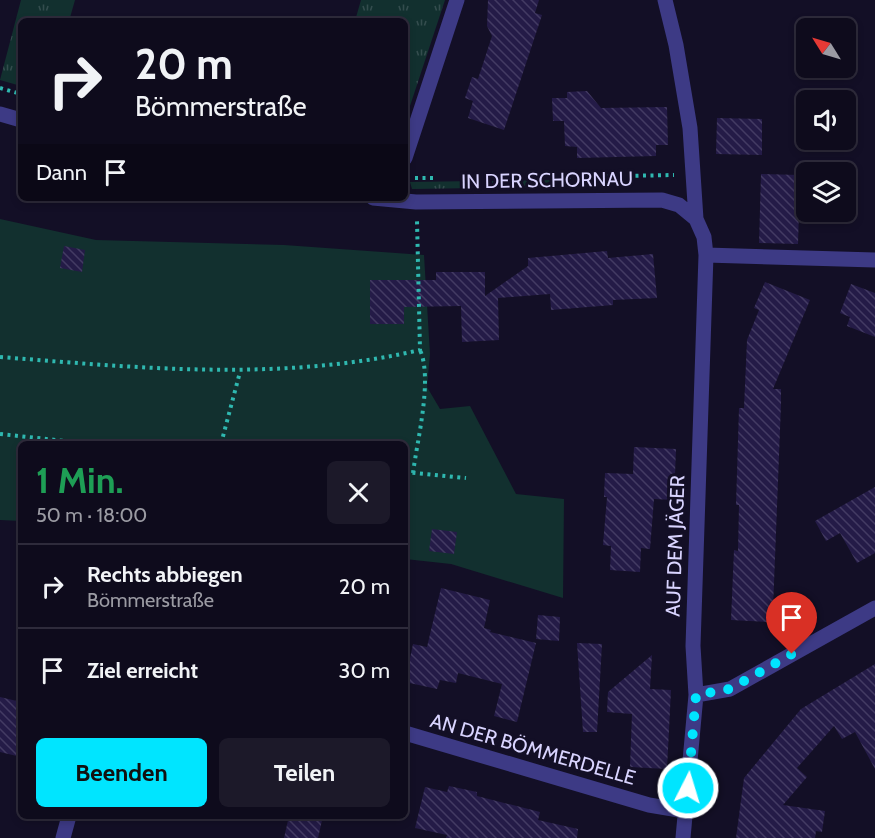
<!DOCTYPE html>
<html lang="de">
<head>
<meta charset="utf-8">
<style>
  body { margin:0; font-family:Cabin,sans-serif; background:#1c1929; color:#f1f3f6; height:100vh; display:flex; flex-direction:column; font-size:22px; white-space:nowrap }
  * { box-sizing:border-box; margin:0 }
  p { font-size:20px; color:#9b9ba3 }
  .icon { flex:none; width:33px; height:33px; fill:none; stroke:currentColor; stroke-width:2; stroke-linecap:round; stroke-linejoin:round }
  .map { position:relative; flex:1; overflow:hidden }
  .panel { position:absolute; left:18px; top:441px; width:390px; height:378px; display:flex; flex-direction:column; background:#0e0b1c; border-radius:9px; box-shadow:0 3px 9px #0003,0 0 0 2px #2e2b3b }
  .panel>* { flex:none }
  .banner { position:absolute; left:18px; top:18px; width:390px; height:183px; border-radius:9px; box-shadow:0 3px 9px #0003,0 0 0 2px #2e2b3b; background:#0e0b1c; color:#f1f3f6; overflow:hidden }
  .needle { width:39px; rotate:307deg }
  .controls { position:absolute; left:796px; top:18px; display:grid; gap:12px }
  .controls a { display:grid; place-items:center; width:60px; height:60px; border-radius:9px; background:#0e0b1c; box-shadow:0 3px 9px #0003,0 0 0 2px #2e2b3b; font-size:30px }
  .pin { position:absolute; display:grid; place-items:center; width:51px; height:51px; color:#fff; margin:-62px -26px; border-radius:50% 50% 50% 0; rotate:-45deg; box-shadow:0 0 6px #0007 }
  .pin .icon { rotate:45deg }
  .me { position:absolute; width:66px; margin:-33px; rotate:5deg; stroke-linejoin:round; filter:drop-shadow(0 0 4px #0008) }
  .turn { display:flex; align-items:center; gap:21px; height:126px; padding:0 18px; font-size:27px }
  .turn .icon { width:78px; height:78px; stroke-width:2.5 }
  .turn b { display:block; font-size:42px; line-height:51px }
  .then { display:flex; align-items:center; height:57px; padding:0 18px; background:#0003; gap:12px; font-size:22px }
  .round { display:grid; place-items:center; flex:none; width:63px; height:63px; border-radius:9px; background:#1c1929 }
  .head { display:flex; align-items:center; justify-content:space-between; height:102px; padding:0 18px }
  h1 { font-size:36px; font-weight:700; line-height:45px; color:#1e9e55 }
  .button { display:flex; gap:12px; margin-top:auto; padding:12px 18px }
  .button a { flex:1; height:69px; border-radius:9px; background:#00e5ff; color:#111; font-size:24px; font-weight:700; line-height:69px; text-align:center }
  .button a+a { background:#1c1929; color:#f1f3f6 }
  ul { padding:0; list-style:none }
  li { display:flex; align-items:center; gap:18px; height:84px; padding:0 18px; border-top:2px solid #2e2b3b }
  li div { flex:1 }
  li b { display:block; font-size:22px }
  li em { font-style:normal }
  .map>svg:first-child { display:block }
  .grass { fill:url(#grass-tufts) }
  .green { fill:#12302f }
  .building { fill:url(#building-back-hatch) }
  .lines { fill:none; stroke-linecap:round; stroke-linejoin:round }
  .path { stroke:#2fb8b0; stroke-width:4; stroke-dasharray:3 4.5; stroke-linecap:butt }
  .minor { stroke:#3d3a85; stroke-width:15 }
  .route { stroke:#00e5ff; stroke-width:10; stroke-dasharray:0 18 }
  .labels { text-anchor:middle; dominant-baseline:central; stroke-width:6; stroke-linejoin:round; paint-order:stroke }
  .street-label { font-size:20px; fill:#d9d4ff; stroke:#130f26 }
</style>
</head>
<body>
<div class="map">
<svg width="875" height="838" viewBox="0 0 875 838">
  <defs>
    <pattern id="grass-tufts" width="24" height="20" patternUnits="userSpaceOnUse" patternTransform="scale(1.5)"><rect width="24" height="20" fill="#12302f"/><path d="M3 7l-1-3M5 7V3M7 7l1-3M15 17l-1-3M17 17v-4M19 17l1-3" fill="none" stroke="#344d4e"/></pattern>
    <pattern id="building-back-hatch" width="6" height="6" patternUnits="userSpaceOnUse" patternTransform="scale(1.5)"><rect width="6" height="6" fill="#241b47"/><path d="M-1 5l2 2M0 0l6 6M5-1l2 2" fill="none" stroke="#433b63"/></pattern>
  </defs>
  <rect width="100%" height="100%" fill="#130f26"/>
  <path class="grass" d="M21 0H75L69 21H21V86L0 80Z
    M361 0H445L405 121V21H355Z
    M552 180 553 188H492V181Z
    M478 181 476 188 412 189 410 182Z"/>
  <path class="green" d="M0 219 96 240 284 245 424 255 430 354 427 387 440 409 470 406 516 494 564 499 563 598 451 564 405 559V444H21V521L0 520Z"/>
  <path class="building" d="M488 0H539L535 13 542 15 504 130 468 118 473 101 465 98 472 77 478 79 492 36 487 26Z
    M587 91 601 108 667 107 668 145H656V156L577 158V147L565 146 564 121H553L552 98H567V92Z
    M717 118 762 119V155L716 154Z
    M761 174 800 175 798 244 759 243Z
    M64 246 85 250 82 272 60 268Z
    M607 251 608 258 653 254 657 298 613 300V305L551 310 550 294 498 298 499 340 462 342 461 306 404 307V324H370V280H436V272H485V296L528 266V258Z
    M765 282 810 300 773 389H781V404L773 609H769L768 622 731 620 734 550 738 551 739 505H736L739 408H744L747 340 759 310 754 308Z
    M851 284 875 293V337L847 326 850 317 840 313Z
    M634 447 676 449 674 500 654 499 650 549 641 548 640 572 610 570 611 546 603 545 607 497H604L605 473 633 474Z
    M875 487V553L857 563 840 533 826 541 815 521Z
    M432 529 457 532 454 554 429 551Z
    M441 588 490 600 484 628 491 630 490 632 536 643 517 722 494 716 502 684 458 673 456 683 440 680 437 689 405 682 413 644 427 647Z
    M538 615 560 617 559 641 536 639Z
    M577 643 602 644 597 732H583Z
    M652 655 650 689 671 690 667 769 630 767 632 714 607 712 608 692Z
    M875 664V769L855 732 842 739 834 726 797 768 807 777 783 805 825 811 822 832 816 831 815 838H736L744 778 801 709Z
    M0 697 21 702V757L0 752Z
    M449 786 477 792V796L540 812 538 820 578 829 577 838H446L447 835 415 828 425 787 447 792Z
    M289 816H323L318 838H284Z"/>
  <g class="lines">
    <path class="path" d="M0 88 21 94
      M568 177 674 175
      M415 178H434
      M0 357C141 368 281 382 420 350L417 221
      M0 434 93 444
      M221 444 240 372
      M405 472 466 478
      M413 473C417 441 433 379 420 350"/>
    <path class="minor" d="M665 0 676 45 690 128 696 219 704 237 706 255 693 646 696 695 683 838
      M0 114 21 120
      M405 158 457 0
      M373 198 416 202 662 200 679 205 696 219
      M706 255 875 260
      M696 695 730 689 875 608
      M405 733 649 805 685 811
      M63 838 69 816"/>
  </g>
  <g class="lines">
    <path class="route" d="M688 788 696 695 730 689 792 654"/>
  </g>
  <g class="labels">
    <g class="street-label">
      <text transform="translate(547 180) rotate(-1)">IN DER SCHORNAU</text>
      <text transform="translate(675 546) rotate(-88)">AUF DEM JÄGER</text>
      <text transform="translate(533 749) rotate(16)">AN DER BÖMMERDELLE</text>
    </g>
  </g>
</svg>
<div class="controls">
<a><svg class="needle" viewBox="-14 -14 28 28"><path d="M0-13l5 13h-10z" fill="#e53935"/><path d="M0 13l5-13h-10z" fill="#9b9ba3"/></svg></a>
<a><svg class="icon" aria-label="sound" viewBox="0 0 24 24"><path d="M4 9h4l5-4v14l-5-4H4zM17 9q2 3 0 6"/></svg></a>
<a><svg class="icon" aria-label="layers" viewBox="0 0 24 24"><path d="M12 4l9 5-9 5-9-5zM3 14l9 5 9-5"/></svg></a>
</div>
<div class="pin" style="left:792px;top:654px;background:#d93025"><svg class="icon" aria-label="arrive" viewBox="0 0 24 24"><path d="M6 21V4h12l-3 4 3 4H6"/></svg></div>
<svg class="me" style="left:688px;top:788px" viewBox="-20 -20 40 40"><circle r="17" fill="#00e5ff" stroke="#fff" stroke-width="3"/><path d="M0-11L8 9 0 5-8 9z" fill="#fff"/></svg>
<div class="banner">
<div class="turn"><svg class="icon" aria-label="right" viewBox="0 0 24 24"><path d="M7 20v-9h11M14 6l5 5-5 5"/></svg><div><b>20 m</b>Bömmerstraße</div></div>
<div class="then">Dann<svg class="icon" aria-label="arrive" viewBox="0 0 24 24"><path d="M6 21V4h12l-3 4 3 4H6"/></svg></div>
</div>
<section class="panel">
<div class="head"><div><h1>1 Min.</h1><p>50 m · 18:00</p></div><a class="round"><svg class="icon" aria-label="close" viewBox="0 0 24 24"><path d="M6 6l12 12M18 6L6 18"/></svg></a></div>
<ul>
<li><svg class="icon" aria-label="right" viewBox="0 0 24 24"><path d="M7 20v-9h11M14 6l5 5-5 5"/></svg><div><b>Rechts abbiegen</b><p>Bömmerstraße</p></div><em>20 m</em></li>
<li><svg class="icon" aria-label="arrive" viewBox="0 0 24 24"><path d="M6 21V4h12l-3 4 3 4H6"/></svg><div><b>Ziel erreicht</b></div><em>30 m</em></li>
</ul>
<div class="button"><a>Beenden</a><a>Teilen</a></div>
</section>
</div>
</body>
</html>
